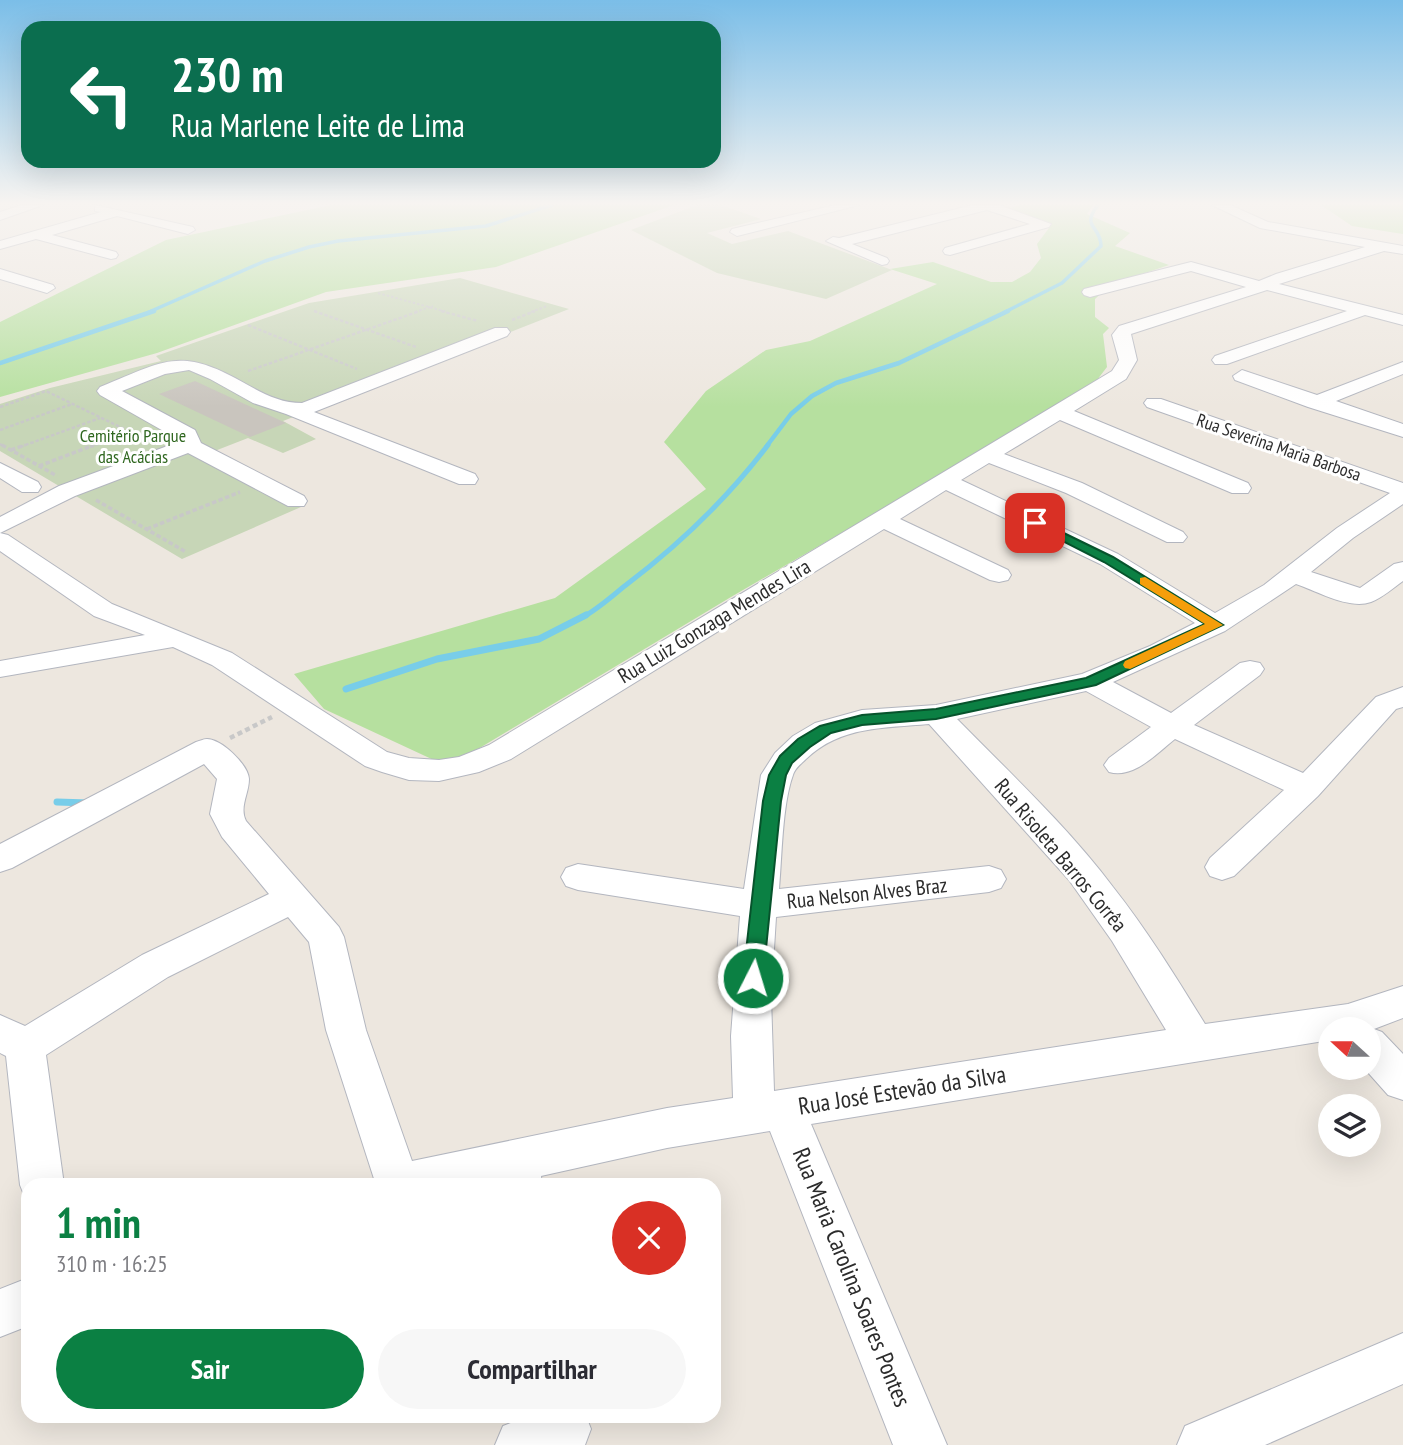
<!DOCTYPE html>
<html lang="pt">
<head>
<meta charset="utf-8">
<style>
  body { margin:0; font-family:"PT Sans Narrow",sans-serif; background:#f7f7f7; color:#2b2b33; height:100vh; display:flex; flex-direction:column; font-size:26px; white-space:nowrap }
  * { box-sizing:border-box; margin:0 }
  p { font-size:23px; color:#7c7c81 }
  .icon { flex:none; width:38px; height:38px; fill:none; stroke:currentColor; stroke-width:2; stroke-linecap:round; stroke-linejoin:round }
  .map { position:relative; flex:1; overflow:hidden }
  .sheet { position:absolute; left:21px; top:1178px; width:700px; height:245px; display:flex; flex-direction:column; background:#fff; border-radius:21px; box-shadow:0 7px 28px #0002 }
  .sheet>* { flex:none }
  .top-card { position:absolute; left:21px; top:21px; width:700px; height:147px; border-radius:21px; box-shadow:0 7px 28px #0002; background:#0b6e4f; color:#fff; overflow:hidden }
  .needle { width:46px; rotate:291deg }
  .controls { position:absolute; left:1318px; top:1017px; display:grid; gap:14px }
  .controls a { display:grid; place-items:center; width:63px; height:63px; border-radius:50%; background:#fff; box-shadow:0 7px 28px #0002; font-size:35px }
  .pin { position:absolute; display:grid; place-items:center; width:60px; height:60px; color:#fff; margin:-30px; border-radius:14px; box-shadow:0 4px 10px #0006 }
  .me { position:absolute; width:77px; margin:-38px; rotate:5deg; stroke-linejoin:round; filter:drop-shadow(0 0 5px #0008) }
  .turn { display:flex; align-items:center; gap:24px; height:147px; padding:0 35px; font-size:32px }
  .turn .icon { width:91px; height:91px; stroke-width:2.5 }
  .turn b { display:block; font-size:49px; line-height:60px }
  .round { display:grid; place-items:center; flex:none; width:74px; height:74px; border-radius:37px; background:#f7f7f7 }
  .head { display:flex; align-items:center; justify-content:space-between; height:119px; padding:0 35px }
  h1 { font-size:42px; font-weight:700; line-height:52px; color:#0b8043 }
  .button { display:flex; gap:14px; margin-top:auto; padding:14px 35px }
  .button a { flex:1; height:80px; border-radius:42px; background:#0b8043; color:#fff; font-size:28px; font-weight:700; line-height:80px; text-align:center }
  .button a+a { background:#f7f7f7; color:#2b2b33 }
  .map>svg:first-child { display:block }
  .green { fill:#b6e09f }
  .cemetery { fill:#c7d6b7 }
  .lines { fill:none; stroke-linecap:round; stroke-linejoin:round }
  .stream-far3 { stroke:#78cde9; stroke-width:3.5 }
  .stream-far2 { stroke:#78cde9; stroke-width:4.5 }
  .stream-far1 { stroke:#78cde9; stroke-width:5 }
  .stream { stroke:#78cde9; stroke-width:7 }
  .building { fill:#c9c5be }
  .minor-casing { stroke:#b3b6bf; stroke-width:2 }
  .path-far3 { stroke:#c8c8c8; stroke-width:2; stroke-dasharray:2.5 2; stroke-linecap:butt }
  .path-far2 { stroke:#c8c8c8; stroke-width:2.5; stroke-dasharray:3.5 2; stroke-linecap:butt }
  .path-far1 { stroke:#c8c8c8; stroke-width:3.5; stroke-dasharray:4.5 2.5; stroke-linecap:butt }
  .path { stroke:#c8c8c8; stroke-width:4.5; stroke-dasharray:5 3.5; stroke-linecap:butt }
  .minor { fill:#fff; fill-rule:evenodd }
  .route { fill:#0b8043; stroke:#07532c; stroke-width:2 }
  .slow { fill:#f59e0b }
  .labels { text-anchor:middle; dominant-baseline:central; stroke-width:6; stroke-linejoin:round; paint-order:stroke }
  .far-park-label { font-size:18px; fill:#2f671f; stroke:#fff }
  .far-street-label { font-size:18px; fill:#2c2c2c; stroke:#fff }
  .street-label { font-size:21px; fill:#2c2c2c; stroke:#fff }
  .near-street-label { font-size:24px; fill:#2c2c2c; stroke:#fff }
</style>
</head>
<body>
<div class="map">
<svg width="1403" height="1445" viewBox="0 0 1403 1445">
  <rect width="100%" height="100%" fill="#ede7df"/>
  <path class="green" d="M331 205H674L496 267 326 292 157 353 0 397V322L166 240Z
    M1020 205H1093L1087 214 1130 233 1115 246 1169 265 1110 285 1095 299V317L1109 328 1103 334 1107 367 1097 380 1062 405 731 597 458 761 438 762 324 709 294 674 555 598 706 489 664 442 706 391 766 350 810 341 937 284 890 269 933 262 991 282H1012L1030 272 1041 258 1037 244 1052 224 1003 210Z
    M1321 205H1403V234L1352 226Z"/>
  <path class="cemetery" d="M697 205H721L761 219 707 233 732 244 788 231 892 270 826 299 717 273 631 230Z
    M460 278 569 309 283 421 316 439 283 453 248 438 207 454 301 507 182 559 0 451V404L50 388 161 361 156 356 309 303Z"/>
  <g class="lines">
    <path class="stream-far3" d="M149 312 265 261 309 247 338 241 486 226 552 205
      M1005 312 1062 283 1101 246C1101 225 1080 228 1098 205"/>
    <path class="stream-far2" d="M0 363 154 311
      M766 447 791 414 812 396 836 383 899 363 1008 311"/>
    <path class="stream-far1" d="M583 617C598 609 612 596 626 585 680 544 727 499 768 445"/>
    <path class="stream" d="M346 689 437 659 539 639 586 615
      M57 802 88 803"/>
  </g>
  <path class="building" d="M195 381 286 423 250 437 159 394Z"/>
  <g class="lines">
    <defs>
      <path id="minor" d="M22 205H43L0 220V212Z
        M95 205 193 227 195 230 188 234 117 216 52 235 116 252 118 255 116 258 111 259 36 239 0 249V241L101 212 95 211Z
        M835 205H859L737 236 730 232 732 229Z
        M973 205H999L1051 224 1049 227 950 255 945 254 943 251 945 248 1030 224 987 210 852 244 887 258 889 261 887 264 882 265 826 241 833 237 839 238Z
        M1212 205H1230L1268 222 1403 246V254L1384 251 1279 284 1403 315V325L1365 315 1227 364H1215L1212 360 1215 356 1347 311 1267 290 1131 334 1137 360 1126 379 1074 411 1248 483 1251 488 1248 493H1232L1060 420 1004 454 1082 483 1183 532 1187 537 1183 542H1167L1066 493 989 463 961 480 1118 554 1215 613 1264 585 1337 528 1390 493 1147 407 1144 403 1147 399H1161L1403 483V504L1353 538 1311 572 1360 588 1394 564 1403 562V581C1393 588 1382 598 1371 602 1349 610 1317 591 1296 584L1225 631 1113 682 1171 713 1240 663 1250 661 1260 663 1264 669 1260 675 1194 725 1303 773 1376 697 1403 687V707L1396 709 1318 796 1234 876 1222 880 1210 876 1205 867 1210 858 1284 790 1175 739C1156 754 1134 779 1109 772L1104 765 1109 758 1151 727 1086 691 957 719C1010 773 1067 826 1113 887 1147 930 1176 977 1205 1024L1348 1004 1403 986V1018L1374 1029 1382 1032 1403 1054V1100L1388 1095 1364 1068H1368V1029H1330V1040L811 1124 947 1445H893L770 1131 667 1148 541 1176 542 1185H376L326 1030 309 942 288 917 168 977 46 1055 64 1185H28L26 1200 20 1185 6 1056 0 1053V1015L25 1026 142 955 269 894 222 837 210 814 217 779 204 764 12 868 0 872V844L196 742C200 741 203 739 207 739 221 739 248 764 249 779 249 794 239 807 246 821L339 927 344 937 366 1030 412 1161 667 1108 733 1098 731 1036 740 916 578 890 566 886 561 877 566 868 578 864 744 889 761 775 775 753 793 736 815 723 862 710 936 705 1082 674 1150 646 1195 623 1100 564 946 490 900 519 1008 570 1011 575 1008 580 999 582 990 580 884 529 511 759 479 772 439 781 409 780 382 772 365 766 212 665 173 647 0 677V661L145 635 94 616 0 551V517L59 486 181 441 100 395 97 391 100 387C166 360 180 346 246 384 264 394 281 403 302 403L495 328H507L510 332 507 336 314 412 475 474 478 479 475 484H459L286 414 253 403 210 379 189 370 165 374 122 391 195 430 201 443 304 496 307 501 304 506H288L188 453 75 496 0 533 8 535 112 604 232 653 387 752 409 758 439 760 459 757 489 745 1112 371 1119 360 1112 335 1119 326 1246 287 1191 271 1090 297 1084 295 1082 292 1084 289 1191 262 1259 281 1276 274 1365 247 1260 228ZM929 724 1069 880 1112 941 1166 1030 774 1091 771 997 776 917 989 892 1001 888 1006 879 1001 870 989 866 779 889C782 857 782 805 793 775 795 768 801 764 806 759 840 726 885 728 929 724Z
        M0 269 53 285 55 288 47 293 0 279Z
        M1403 362V374L1336 401 1403 424V437L1308 407 1235 380 1233 376 1242 370 1317 395Z
        M0 463 38 482 41 487 38 492H22L0 478Z
        M28 1278V1326L0 1337V1289Z
        M1403 1333V1384L1265 1445H1177L1185 1426Z
        M529 1416H586L591 1429 585 1445H495L503 1426Z"/>
    </defs>
    <use href="#minor" class="minor-casing"/>
    <path class="path-far3" d="M378 293 447 312
      M314 311 318 312
      M415 312 433 306
      M531 312 547 306"/>
    <path class="path-far2" d="M314 311 416 347
      M441 311 478 321
      M512 320 535 311
      M248 325 357 369
      M248 371 420 311
      M0 407 46 391 149 441
      M0 430 72 404
      M0 444 5 447
      M20 447 100 418
      M90 447 129 432"/>
    <path class="path-far1" d="M2 445 57 476
      M11 450 25 445
      M39 466 94 445
      M96 500 186 552
      M147 529 240 492"/>
    <path class="path" d="M230 738 272 717"/>
    <use href="#minor" class="minor"/>
  </g>
  <linearGradient id="sky" x2="0" y2="1"><stop stop-color="#7bbee8"/><stop offset="0.5" stop-color="#f7f4f1"/><stop offset="1" stop-color="#f7f4f1" stop-opacity="0"/></linearGradient>
  <rect width="1403" height="407" fill="url(#sky)"/>
  <path class="route" d="M1035 519 1113 557 1223 625 1096 685 936 719 862 725 831 733 810 747 792 763 786 775 781 801 763 978 760 984 753 987 746 984 743 978 763 801 769 775 780 756 798 739 820 726 862 715 936 709 1086 678 1205 624 1104 562 1031 525V520Z"/>
  <path class="slow" d="M1145 577 1223 625 1130 669 1125 668 1123 665 1125 661 1205 624 1140 584V578Z"/>
  <g class="labels">
    <g class="far-park-label">
      <text x="133" y="435">Cemitério Parque<tspan x="133" dy="21">das Acácias</tspan></text>
    </g>
    <g class="far-street-label">
      <text transform="translate(1279 447) rotate(19)">Rua Severina Maria Barbosa</text>
    </g>
    <g class="street-label">
      <text transform="translate(714 621) rotate(-31)">Rua Luiz Gonzaga Mendes Lira</text>
      <text transform="translate(1061 855) rotate(50)">Rua Risoleta Barros Corrêa</text>
      <text transform="translate(867 893) rotate(-6)">Rua Nelson Alves Braz</text>
    </g>
    <g class="near-street-label">
      <text transform="translate(902 1090) rotate(-9)">Rua José Estevão da Silva</text>
      <text transform="translate(852 1277) rotate(68)">Rua Maria Carolina Soares Pontes</text>
    </g>
  </g>
</svg>
<div class="controls">
<a><svg class="needle" viewBox="-14 -14 28 28"><path d="M0-13l5 13h-10z" fill="#e53935"/><path d="M0 13l5-13h-10z" fill="#7c7c81"/></svg></a>
<a><svg class="icon" aria-label="layers" viewBox="0 0 24 24"><path d="M12 4l9 5-9 5-9-5zM3 14l9 5 9-5"/></svg></a>
</div>
<div class="pin" style="left:1035px;top:523px;background:#d93025"><svg class="icon" aria-label="arrive" viewBox="0 0 24 24"><path d="M6 21V4h12l-3 4 3 4H6"/></svg></div>
<svg class="me" style="left:753px;top:978px" viewBox="-20 -20 40 40"><circle r="17" fill="#0b8043" stroke="#fff" stroke-width="3"/><path d="M0-11L8 9 0 5-8 9z" fill="#fff"/></svg>
<div class="top-card">
<div class="turn"><svg class="icon" aria-label="left" viewBox="0 0 24 24"><path d="M17 20v-9H6M10 6l-5 5 5 5"/></svg><div><b>230 m</b>Rua Marlene Leite de Lima</div></div>
</div>
<section class="sheet">
<div class="head"><div><h1>1 min</h1><p>310 m · 16:25</p></div><a class="round" style="background:#d93025;color:#fff"><svg class="icon" aria-label="close" viewBox="0 0 24 24"><path d="M6 6l12 12M18 6L6 18"/></svg></a></div>
<div class="button"><a>Sair</a><a>Compartilhar</a></div>
</section>
</div>
</body>
</html>
